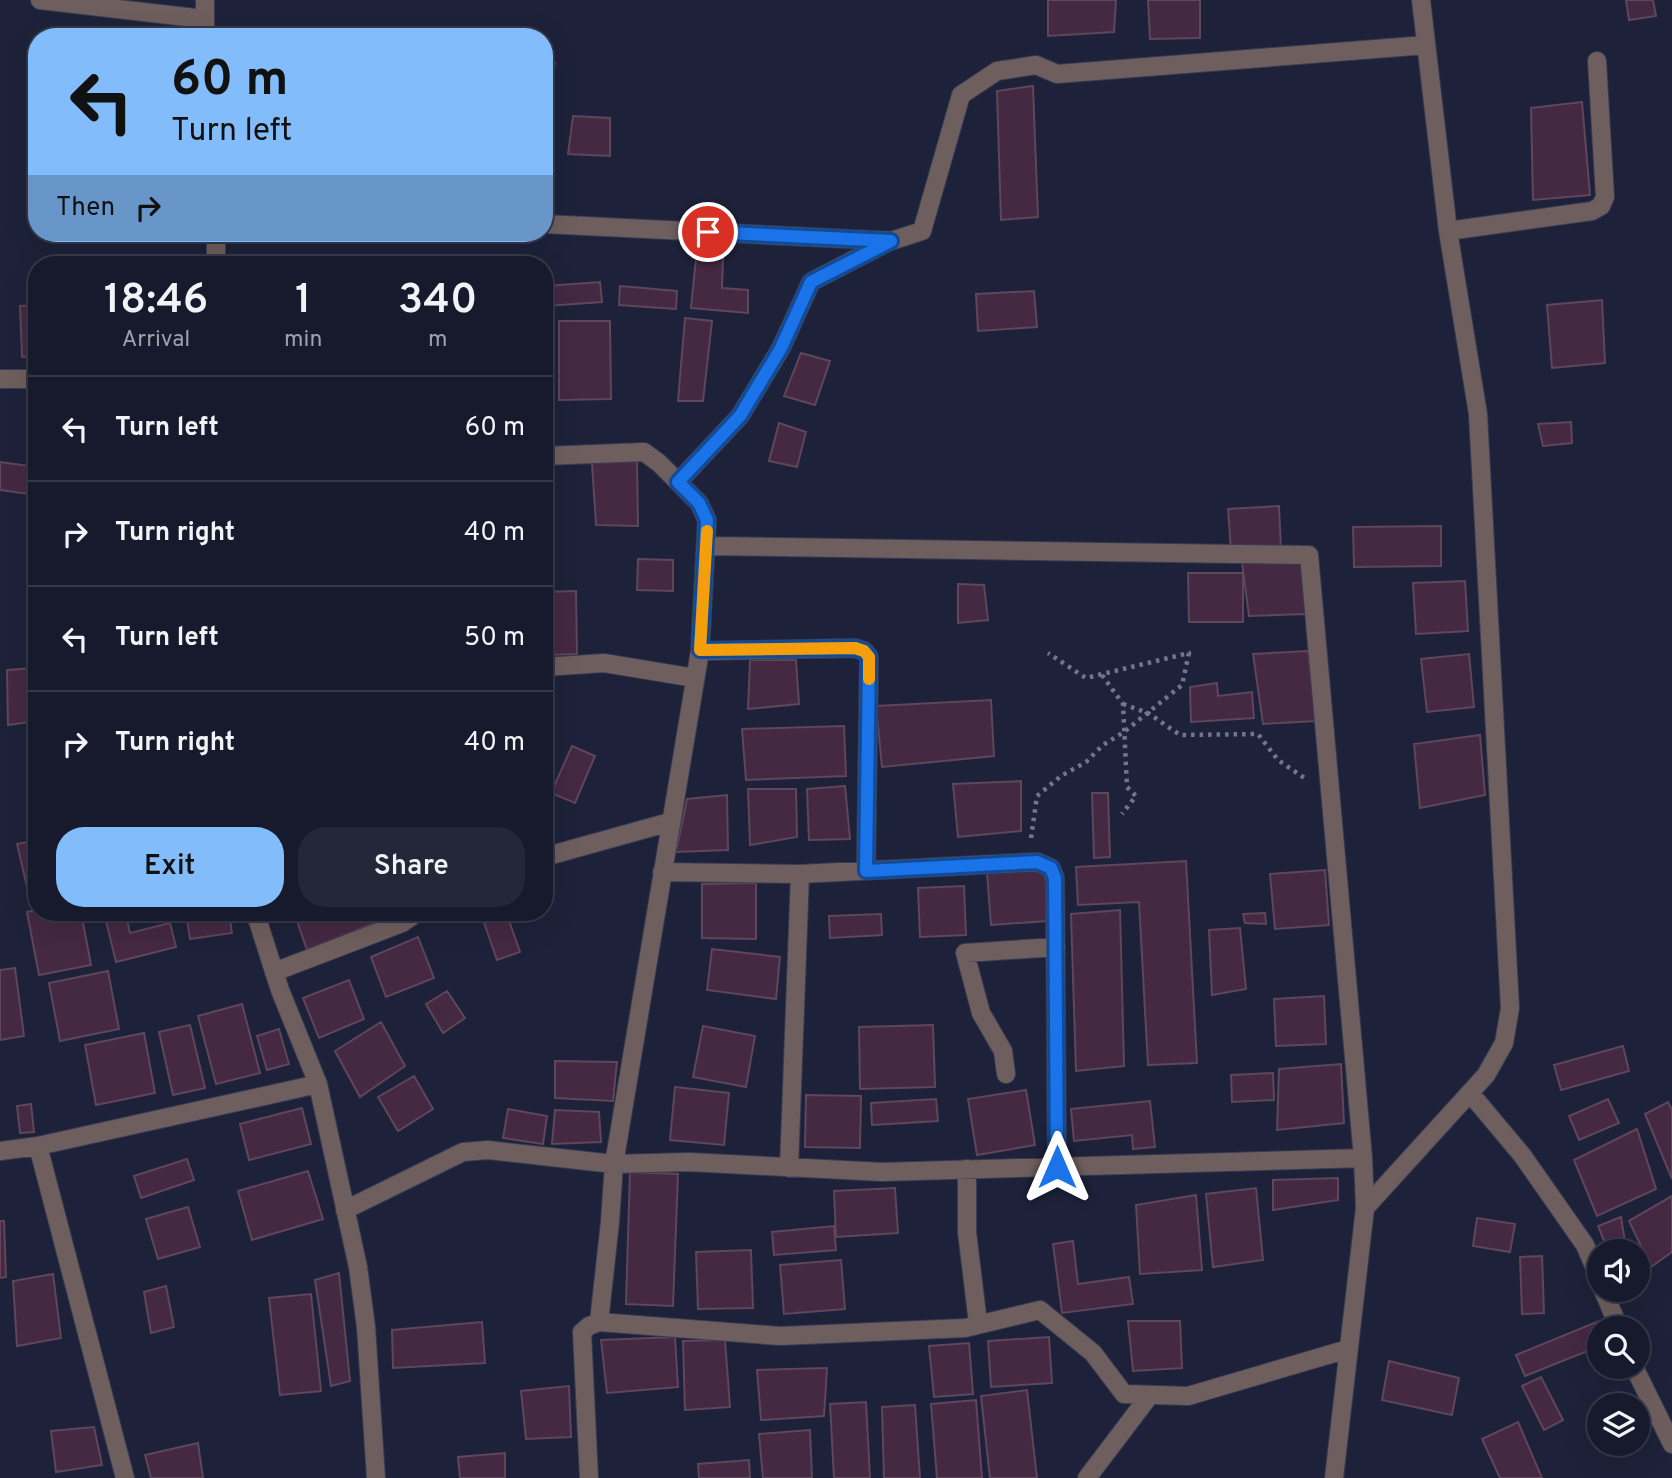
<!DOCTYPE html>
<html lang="en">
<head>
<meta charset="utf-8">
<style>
  body { margin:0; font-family:Overpass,sans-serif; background:#232738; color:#f1f3f6; height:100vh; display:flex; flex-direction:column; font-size:26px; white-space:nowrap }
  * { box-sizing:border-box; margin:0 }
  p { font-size:23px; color:#9ea1a9 }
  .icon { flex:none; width:38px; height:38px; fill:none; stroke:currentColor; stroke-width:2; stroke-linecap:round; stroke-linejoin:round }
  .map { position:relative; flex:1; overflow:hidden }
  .side { position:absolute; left:28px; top:256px; width:525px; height:665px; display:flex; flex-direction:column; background:#161a2c; border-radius:28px; box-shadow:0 7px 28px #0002,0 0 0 2px #353848 }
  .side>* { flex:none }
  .banner { position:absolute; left:28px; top:28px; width:525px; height:214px; border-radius:28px; box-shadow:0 7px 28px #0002,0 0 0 2px #353848; background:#83bcfa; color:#111; overflow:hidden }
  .tools { position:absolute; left:1587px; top:1239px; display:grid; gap:14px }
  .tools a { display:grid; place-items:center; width:63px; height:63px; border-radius:50%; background:#161a2c; box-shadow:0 7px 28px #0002,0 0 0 2px #353848; font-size:35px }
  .pin { position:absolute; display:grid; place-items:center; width:60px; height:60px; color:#fff; margin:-30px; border:4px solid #fff; border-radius:50%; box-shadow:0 2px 7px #0007 }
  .me { position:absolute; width:77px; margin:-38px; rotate:0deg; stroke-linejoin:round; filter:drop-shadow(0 0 5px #0008) }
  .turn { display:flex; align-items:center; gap:24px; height:147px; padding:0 28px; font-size:32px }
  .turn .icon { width:91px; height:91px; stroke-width:2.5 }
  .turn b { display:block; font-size:49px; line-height:60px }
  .then { display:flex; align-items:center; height:66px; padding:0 28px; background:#0003; gap:14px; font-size:26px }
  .eta { display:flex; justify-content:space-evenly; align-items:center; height:119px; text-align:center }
  .eta b { font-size:42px; font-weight:600; line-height:49px }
  .cta { display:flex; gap:14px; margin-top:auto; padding:14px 28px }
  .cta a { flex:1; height:80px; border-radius:28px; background:#83bcfa; color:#111; font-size:28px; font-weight:600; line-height:80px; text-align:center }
  .cta a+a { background:#232738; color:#f1f3f6 }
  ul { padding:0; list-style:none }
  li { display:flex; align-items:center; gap:21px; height:105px; padding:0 28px; border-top:2px solid #353848 }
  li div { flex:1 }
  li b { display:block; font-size:26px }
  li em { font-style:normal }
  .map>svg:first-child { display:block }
  .building { fill:#452842; stroke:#5e465b; stroke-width:2 }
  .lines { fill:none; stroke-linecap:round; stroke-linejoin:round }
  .minor-casing { stroke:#383d53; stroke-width:20 }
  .path { stroke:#71768a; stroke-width:4.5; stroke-dasharray:3.5 5; stroke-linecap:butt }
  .minor { stroke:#6e5f5e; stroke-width:18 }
  .route-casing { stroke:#114b97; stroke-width:18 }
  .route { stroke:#1a73e8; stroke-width:12 }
  .slow { stroke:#f59e0b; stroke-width:12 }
</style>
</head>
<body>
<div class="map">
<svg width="1672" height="1478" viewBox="0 0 1672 1478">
  <rect width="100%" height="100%" fill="#1d223a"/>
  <path class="building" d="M1048 0H1116L1114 32 1048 36Z
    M1148 0H1200V38L1150 39Z
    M1626 0H1653L1656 16 1629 20Z
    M544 62 555 63 551 87 544 86Z
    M1033 86 1038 217 1001 220 997 91Z
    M1582 102 1590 195 1533 200 1531 108Z
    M573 116 610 118V156L568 154Z
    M696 258H723L722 288 748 290V313L691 308Z
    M600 282 602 302 547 306 546 286Z
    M620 286 677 291 676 309 619 305Z
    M1034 291 1037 327 978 331 976 294Z
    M1602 300 1605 363 1552 368 1547 305Z
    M37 305V356L22 357 20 306Z
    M685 318 712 321 703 401H678Z
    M559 321H610L611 399 559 400Z
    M801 353 830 361 815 405 784 396Z
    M1571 422 1572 443 1543 446 1538 424Z
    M779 423 806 432 797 467 769 461Z
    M637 461 638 526 596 525 592 463Z
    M0 462 37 467V495L0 490Z
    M1279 506 1281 550H1231L1228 509Z
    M1441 526V566L1354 567 1353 527Z
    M638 559 673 560V591L637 590Z
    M1242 562H1303L1307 614 1249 616Z
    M1188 573H1243V622H1189Z
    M1465 581 1468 631 1416 634 1413 583Z
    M958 584 984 585 988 620 958 623Z
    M576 591 577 654 544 655V592Z
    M1308 651 1316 721 1263 724 1253 654Z
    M1469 654 1474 707 1427 712 1421 659Z
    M750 660H796L799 704 748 709Z
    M35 668 37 721 8 725 7 670Z
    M1217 683 1218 696 1252 692 1254 718 1191 722 1190 687Z
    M991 700 994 756 882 767 876 706Z
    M844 726 846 776 746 780 742 729Z
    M1480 735 1485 795 1420 808 1414 744Z
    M572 746 595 756 575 803 551 793Z
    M1021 781V831L958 837 953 784Z
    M845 786 850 839 809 840 807 789Z
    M748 789H796L797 837 750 845Z
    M1092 793H1108L1110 857 1094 858Z
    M727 795 728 850 676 852 687 799Z
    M37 840V884L27 887 17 844Z
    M1186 861 1197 1063 1148 1065 1139 902 1078 905 1076 867Z
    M1045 869 1048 921 991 925 987 873Z
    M1325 870 1329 925 1275 929 1270 874Z
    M756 883V939L702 938V884Z
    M964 886 966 935 920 937 918 888Z
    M37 910 81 912 91 965 39 975 27 912Z
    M1120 910 1124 1066 1076 1071 1071 914Z
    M186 912H229L232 933 190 939Z
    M294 912H372L375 923 307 950Z
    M499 912H506L520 952 497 960 482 917Z
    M1265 913 1266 924 1245 923 1243 914Z
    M881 914 882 935 830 938 829 916Z
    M126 916 130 933 170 923 176 947 116 962 106 921Z
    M1240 928 1246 989 1212 995 1209 930Z
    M418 937 434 978 386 997 371 957Z
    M712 949 780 957 776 999 707 990Z
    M15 968 24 1036 0 1040V970Z
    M108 971 119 1029 60 1041 49 983Z
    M349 980 364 1019 319 1038 303 998Z
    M447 991 465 1018 443 1033 426 1004Z
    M1324 996 1326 1044 1276 1046 1274 999Z
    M242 1004 260 1073 216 1084 198 1016Z
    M381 1022 405 1066 360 1097 335 1051Z
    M190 1025 205 1088 173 1095 159 1032Z
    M933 1025 935 1087 860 1089 859 1027Z
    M703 1026 755 1036 746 1087 693 1077Z
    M279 1029 289 1064 267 1070 257 1036Z
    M144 1033 155 1093 96 1105 85 1045Z
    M1623 1046 1629 1071 1561 1090 1554 1065Z
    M555 1061 617 1062 613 1101 555 1098Z
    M1341 1064 1344 1123 1277 1130 1279 1069Z
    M1273 1073 1274 1100 1232 1102 1231 1075Z
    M414 1076 433 1109 398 1131 378 1097Z
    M675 1087 729 1093 724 1145 670 1140Z
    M1026 1090 1035 1145 977 1155 968 1099Z
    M806 1095 861 1096 860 1148 805 1147Z
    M936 1099 938 1121 872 1125 871 1103Z
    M1608 1099 1619 1123 1579 1140 1569 1116Z
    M1150 1101 1155 1147 1133 1149 1132 1135 1074 1141 1071 1109Z
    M1668 1102 1672 1110V1179L1645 1114Z
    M31 1104 34 1132 20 1133 17 1106Z
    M302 1108 311 1144 249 1160 240 1124Z
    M508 1109 547 1116 543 1144 503 1138Z
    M555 1110 599 1112 601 1142 552 1144Z
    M1637 1129 1656 1189 1597 1216 1574 1160Z
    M187 1159 194 1180 141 1198 134 1176Z
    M308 1171 323 1219 252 1240 238 1191Z
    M630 1172 678 1174 673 1306 626 1304Z
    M1338 1178V1200L1273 1210V1180Z
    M895 1188 898 1233 836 1237 834 1191Z
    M1256 1188 1263 1260 1213 1267 1206 1194Z
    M1196 1195 1202 1270 1140 1274 1136 1205Z
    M1672 1196V1252L1651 1267 1629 1221Z
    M188 1207 200 1247 158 1259 146 1219Z
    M1621 1217 1625 1242 1607 1248 1598 1226Z
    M1477 1218 1515 1224 1510 1252 1473 1246Z
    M0 1221H4L6 1277 0 1278Z
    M834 1226 836 1250 774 1255 772 1232Z
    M1073 1241 1078 1284 1129 1277 1133 1304 1062 1313 1053 1244Z
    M751 1250 753 1308 698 1309 696 1252Z
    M1542 1256 1544 1313 1522 1314 1520 1257Z
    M841 1260 845 1309 784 1314 780 1265Z
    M339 1273 350 1381 331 1386 315 1280Z
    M53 1274 61 1338 17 1346 13 1281Z
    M166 1286 174 1327 151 1333 144 1292Z
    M311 1294 321 1391 280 1395 269 1298Z
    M1128 1321H1180L1182 1368 1133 1371Z
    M1599 1321 1602 1328H1600V1346L1525 1376 1516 1355Z
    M482 1322 485 1363 393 1368 392 1330Z
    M675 1337 678 1387 607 1393 601 1340Z
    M1049 1337 1052 1383 991 1387 988 1341Z
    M725 1340 730 1407 685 1410 683 1341Z
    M969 1343 973 1394 934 1397 929 1346Z
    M1389 1361 1459 1378 1452 1415 1382 1400Z
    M827 1368 824 1416 761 1420 757 1370Z
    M1541 1377 1563 1420 1544 1430 1522 1386Z
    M569 1386 571 1437 526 1439 521 1391Z
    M1027 1390 1037 1478H990L981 1396Z
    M976 1400 982 1478H937L931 1404Z
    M866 1402 870 1478H834L830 1404Z
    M915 1405 920 1478H884L882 1407Z
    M1518 1422 1542 1478H1500L1482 1439Z
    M94 1427 102 1465 56 1472 51 1431Z
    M810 1430 812 1478H763L759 1434Z
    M198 1443 203 1478H151L145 1455Z
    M505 1453V1478H460L458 1457Z
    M749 1460 750 1478H699L698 1464Z"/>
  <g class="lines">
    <defs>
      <path id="minor" d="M40 0 204 19
        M205 0V37
        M544 224 891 241 922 231 961 95 997 71 1036 65 1057 74 1426 45
        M1448 231 1592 211 1601 206 1605 197 1597 61
        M216 233V264
        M0 379H37
        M678 482 740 416 781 348 811 282 888 242
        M706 546 1309 555 1363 1158 1365 1208 1334 1478
        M700 651 855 648 864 651 869 657 866 871
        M544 667 604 663 695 678
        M544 857 670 822
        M662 872 800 874 1037 862 1051 868 1055 878 1057 1167
        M255 912 280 990 318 1084 358 1267 366 1327 376 1478
        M274 972 402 923 418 912
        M1006 1074 1003 1051 981 1013 965 953 1056 947
        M1470 1093 1522 1155 1585 1245 1600 1280
        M38 1146 125 1478
        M0 1151 38 1146 318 1084
        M789 1168 800 874
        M967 1169V1232L978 1323
        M1365 1208 1486 1075 1504 1043 1510 1008 1478 414 1448 231 1421 0
        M345 1210 463 1152 488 1150 614 1164 700 651 707 520 699 503 659 463 644 452 544 456
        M1603 1290 1619 1328
        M599 1322 610 1222 614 1164 689 1162 882 1172 1363 1158
        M1634 1367 1672 1444
        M589 1478 582 1332 589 1326 599 1322 780 1336 965 1328 1040 1310 1093 1353 1124 1394 1188 1396 1348 1349
        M1087 1478 1150 1395"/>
    </defs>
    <use href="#minor" class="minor-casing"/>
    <path class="path" d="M1102 675 1123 704 1127 787 1136 796 1122 814
      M1123 704 1148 713 1180 735 1258 734 1278 760 1306 779
      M1031 838 1037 796 1061 776 1086 762 1103 745 1124 732 1182 685 1189 653 1086 678 1048 653"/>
    <use href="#minor" class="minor"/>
  </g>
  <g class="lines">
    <defs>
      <path id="route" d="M708 232 891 241 811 282 781 348 740 416 678 482 699 503 707 520 700 650 855 648 864 651 869 657 866 871 1037 862 1051 868 1055 878 1057 1167"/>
    </defs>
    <use href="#route" class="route-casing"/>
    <use href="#route" class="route"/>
    <path class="slow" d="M707 531 700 650 855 648 864 651 869 657V679"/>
  </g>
</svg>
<div class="tools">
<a><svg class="icon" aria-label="sound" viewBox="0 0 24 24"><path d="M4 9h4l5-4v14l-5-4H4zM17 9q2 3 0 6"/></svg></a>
<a><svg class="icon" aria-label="search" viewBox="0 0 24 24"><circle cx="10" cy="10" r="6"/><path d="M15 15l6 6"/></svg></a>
<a><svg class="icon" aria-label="layers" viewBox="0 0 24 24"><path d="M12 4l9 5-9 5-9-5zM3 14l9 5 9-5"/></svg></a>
</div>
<div class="pin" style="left:708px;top:232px;background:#d93025"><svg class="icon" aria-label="arrive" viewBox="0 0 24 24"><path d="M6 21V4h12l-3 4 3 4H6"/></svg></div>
<svg class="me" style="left:1057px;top:1167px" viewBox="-20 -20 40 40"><path d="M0-17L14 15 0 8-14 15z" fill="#1a73e8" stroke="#fff" stroke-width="4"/></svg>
<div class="banner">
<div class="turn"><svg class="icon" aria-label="left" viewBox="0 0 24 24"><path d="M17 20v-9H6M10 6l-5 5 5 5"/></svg><div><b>60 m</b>Turn left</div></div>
<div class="then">Then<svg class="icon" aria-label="right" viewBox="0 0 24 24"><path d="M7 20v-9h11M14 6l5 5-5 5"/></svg></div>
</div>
<section class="side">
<div class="eta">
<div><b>18:46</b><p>Arrival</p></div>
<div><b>1</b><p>min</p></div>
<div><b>340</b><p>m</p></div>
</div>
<ul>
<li><svg class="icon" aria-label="left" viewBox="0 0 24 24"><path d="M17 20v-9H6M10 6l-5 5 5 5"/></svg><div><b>Turn left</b></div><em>60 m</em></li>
<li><svg class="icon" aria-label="right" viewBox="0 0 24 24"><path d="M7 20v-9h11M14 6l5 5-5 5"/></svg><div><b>Turn right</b></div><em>40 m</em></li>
<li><svg class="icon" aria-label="left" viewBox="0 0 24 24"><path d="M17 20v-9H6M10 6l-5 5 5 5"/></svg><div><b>Turn left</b></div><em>50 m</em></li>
<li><svg class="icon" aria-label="right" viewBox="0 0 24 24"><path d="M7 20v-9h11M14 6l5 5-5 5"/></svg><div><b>Turn right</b></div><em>40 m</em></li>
</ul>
<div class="cta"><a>Exit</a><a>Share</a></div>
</section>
</div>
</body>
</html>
